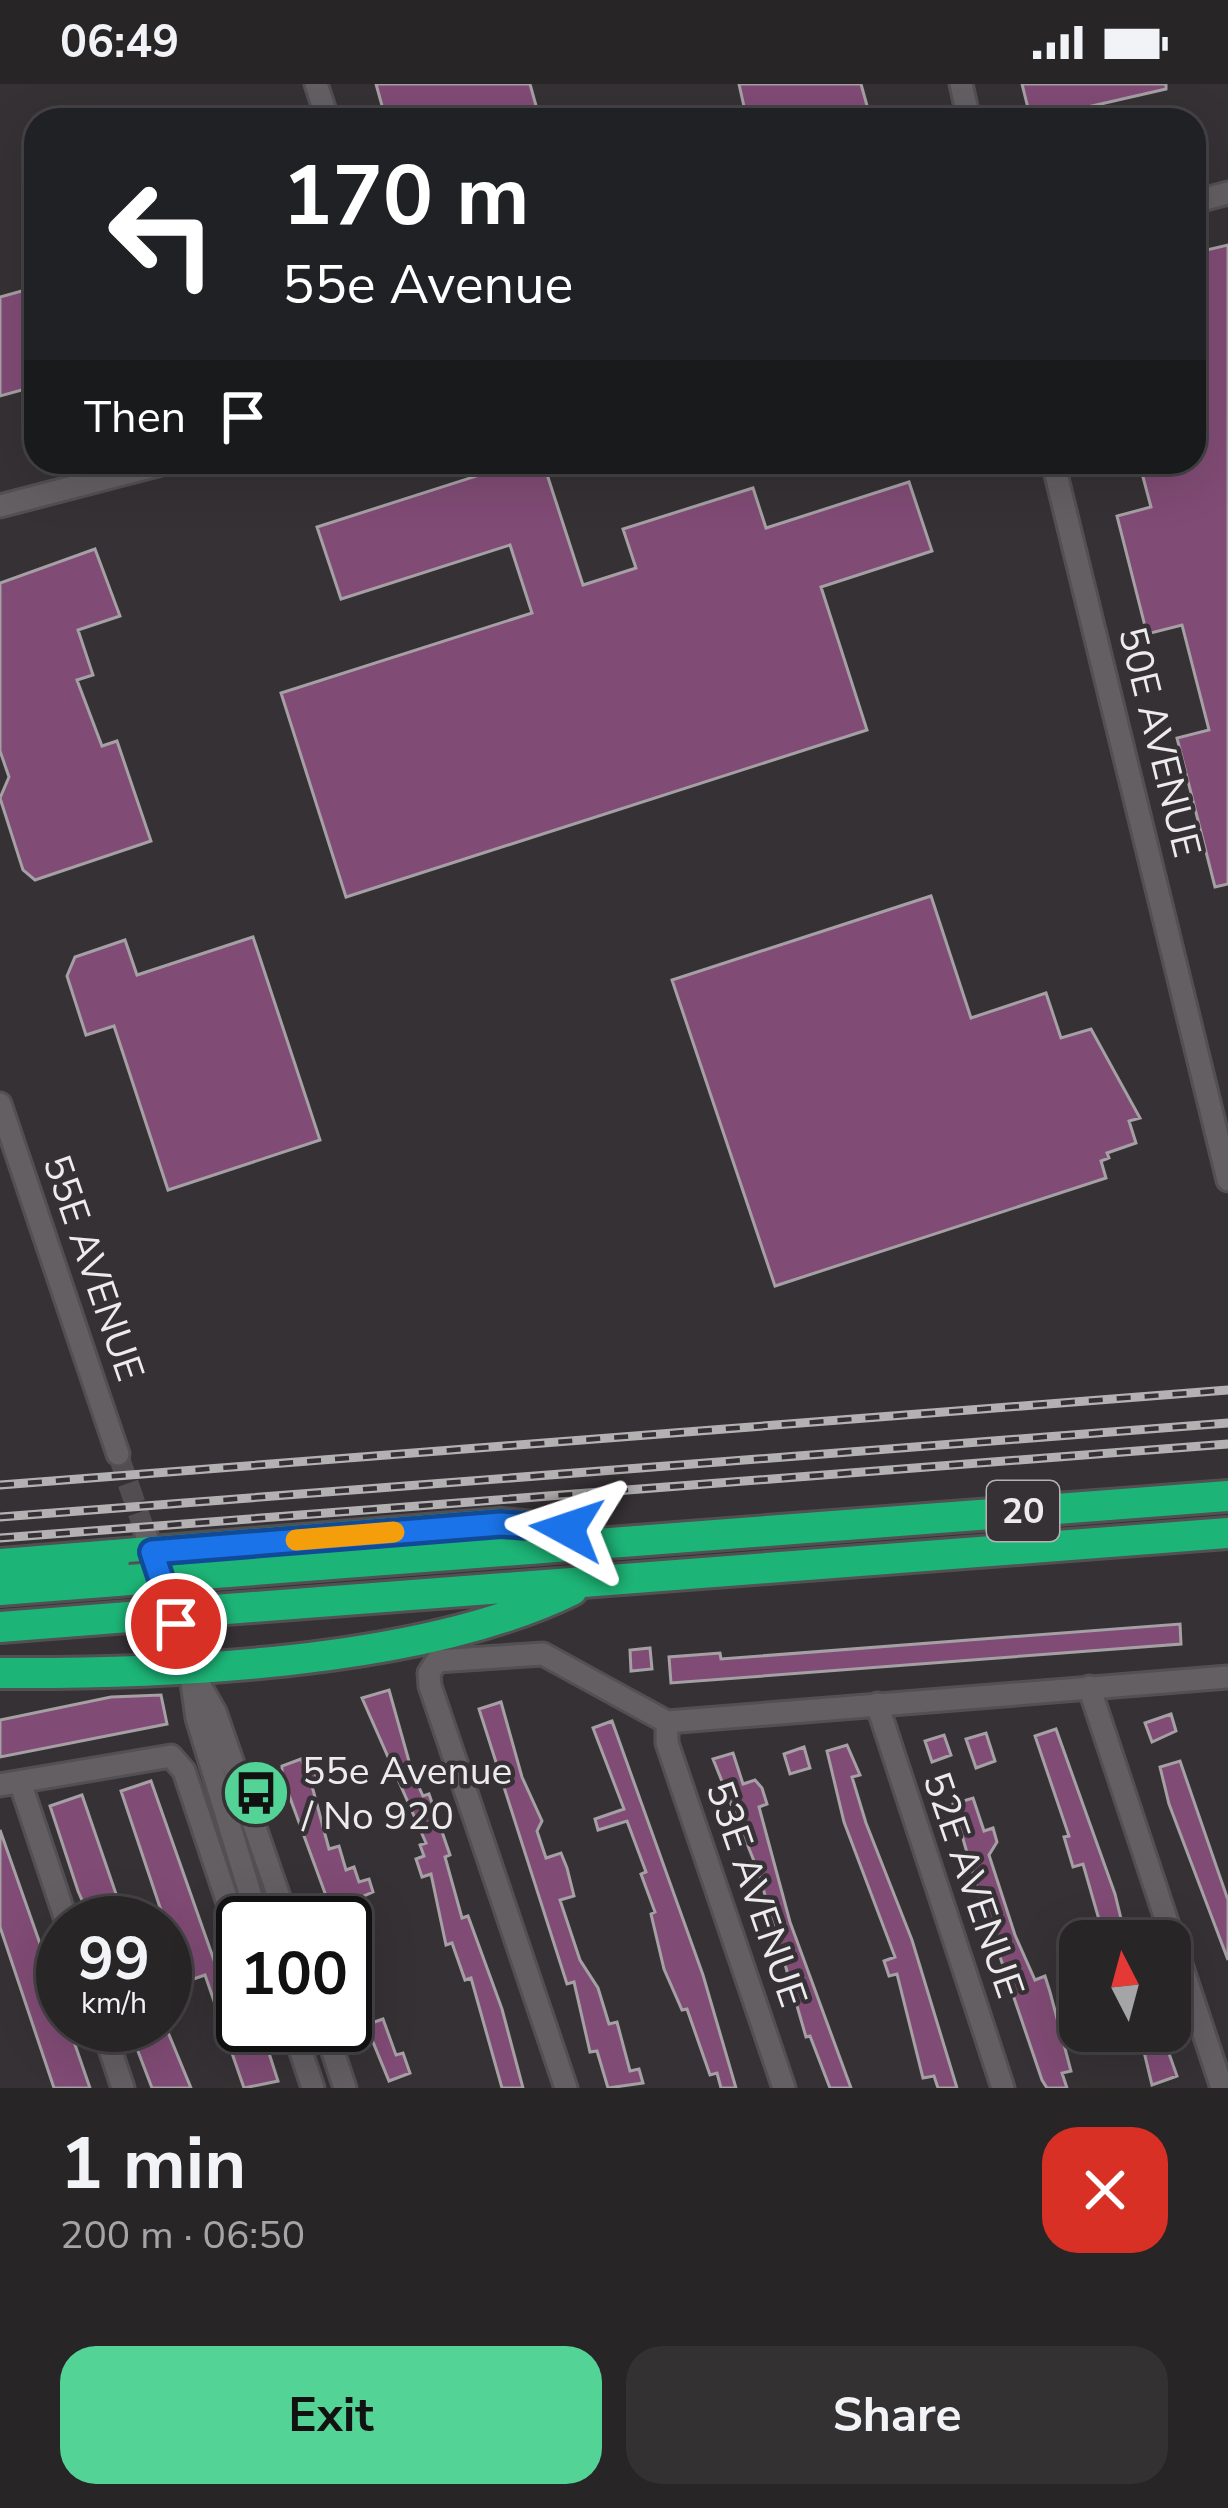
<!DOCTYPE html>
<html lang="en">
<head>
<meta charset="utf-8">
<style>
  body { margin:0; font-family:"Nunito Sans",sans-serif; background:#343133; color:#f1f3f6; height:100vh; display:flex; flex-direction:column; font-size:45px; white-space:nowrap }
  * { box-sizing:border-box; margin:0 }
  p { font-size:39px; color:#a5a5a7 }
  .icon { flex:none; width:66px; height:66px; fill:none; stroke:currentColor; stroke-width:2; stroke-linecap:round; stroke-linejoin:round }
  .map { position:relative; height:2004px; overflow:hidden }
  .panel { display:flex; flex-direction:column; background:#282527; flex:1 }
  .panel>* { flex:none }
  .hud { position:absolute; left:24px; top:24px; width:1182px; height:366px; border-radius:36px; box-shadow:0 12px 48px #0002,0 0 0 3px #444244; background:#202124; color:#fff; overflow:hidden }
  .needle { width:78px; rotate:354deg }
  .fabs { position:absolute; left:1059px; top:1836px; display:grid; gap:24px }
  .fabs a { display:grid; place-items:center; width:132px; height:132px; border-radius:24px; background:#282527; box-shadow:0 12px 48px #0002,0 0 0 3px #444244; font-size:60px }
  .speed { position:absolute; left:36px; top:1812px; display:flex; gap:24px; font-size:60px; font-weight:700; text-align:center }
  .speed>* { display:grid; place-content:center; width:156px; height:156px; border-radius:50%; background:#282527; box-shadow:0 12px 48px #0002,0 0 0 3px #444244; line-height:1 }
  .speed small { font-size:30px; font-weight:400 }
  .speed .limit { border:6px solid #111; border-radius:18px; background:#fff; color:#111 }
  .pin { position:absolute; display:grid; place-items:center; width:102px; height:102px; color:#fff; margin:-51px; border:6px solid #fff; border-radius:50%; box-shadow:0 3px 12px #0007 }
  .me { position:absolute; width:132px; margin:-66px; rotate:275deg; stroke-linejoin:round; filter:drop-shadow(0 0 9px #0008) }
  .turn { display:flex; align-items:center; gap:42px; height:252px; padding:0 60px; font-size:54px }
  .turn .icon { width:156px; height:156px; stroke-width:2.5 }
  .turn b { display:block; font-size:84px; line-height:102px }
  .then { display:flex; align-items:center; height:114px; padding:0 60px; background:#0003; gap:24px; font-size:45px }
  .round { display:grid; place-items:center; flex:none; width:126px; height:126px; border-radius:36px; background:#343133 }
  .summary { display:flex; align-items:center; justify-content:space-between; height:204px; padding:0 60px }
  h1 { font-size:72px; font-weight:700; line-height:90px }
  .primary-button { display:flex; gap:24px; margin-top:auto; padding:24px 60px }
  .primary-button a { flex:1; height:138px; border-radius:36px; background:#54d396; color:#111; font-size:48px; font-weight:700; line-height:138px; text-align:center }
  .primary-button a+a { background:#343133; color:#f1f3f6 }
  .status { display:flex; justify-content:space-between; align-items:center; height:84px; padding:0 60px; background:#282527; direction:ltr }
  .status svg { height:33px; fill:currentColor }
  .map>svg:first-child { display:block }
  .building { fill:#804b75; stroke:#a4a0a3; stroke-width:3 }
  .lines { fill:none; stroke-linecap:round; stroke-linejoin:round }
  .minor-tunnel { stroke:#514d50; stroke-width:21; stroke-dasharray:21 10; stroke-linecap:butt }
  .minor-casing { stroke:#525052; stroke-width:27 }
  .highway-casing { stroke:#525052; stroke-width:36 }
  .minor { stroke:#635f62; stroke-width:21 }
  .highway { stroke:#1db577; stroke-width:30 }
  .rail-casing { stroke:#b4b1b3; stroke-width:9 }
  .rail { stroke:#353134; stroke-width:4.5; stroke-dasharray:14; stroke-linecap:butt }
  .highway-bridge-casing { stroke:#525052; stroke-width:36; stroke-linecap:butt }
  .highway-bridge { stroke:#1db577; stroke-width:30 }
  .route-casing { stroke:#114b97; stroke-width:30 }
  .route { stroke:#1a73e8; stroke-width:21 }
  .slow { stroke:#f59e0b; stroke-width:21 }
  .labels { text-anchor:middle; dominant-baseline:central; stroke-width:9; stroke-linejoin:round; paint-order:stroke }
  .shield { fill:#353134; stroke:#b6b3b6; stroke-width:3 }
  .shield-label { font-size:36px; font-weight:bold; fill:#edebed }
  .street-label { font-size:39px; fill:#edebed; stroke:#353134 }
  .poi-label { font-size:39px; fill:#edebed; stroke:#353134; text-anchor:start }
</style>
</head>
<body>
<div class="status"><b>06:49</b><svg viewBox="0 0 49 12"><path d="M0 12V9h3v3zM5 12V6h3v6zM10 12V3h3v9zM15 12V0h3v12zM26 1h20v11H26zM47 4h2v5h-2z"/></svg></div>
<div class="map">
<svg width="1228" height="2004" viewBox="0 0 1228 2004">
  <rect width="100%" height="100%" fill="#353134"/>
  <path class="building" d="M376 0H530L540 36H386Z
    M739 0H861L871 36H747Z
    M1022 0H1166V5L1031 36Z
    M1228 161V800L1215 803 1177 654 1209 646 1182 541 1147 550 1117 432 1151 423 1139 378H1194V169Z
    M36 203V302L0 312V213Z
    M520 378H543L583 501 636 484 623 445 753 404 766 444 909 398 932 467 821 503 867 646 346 813 281 609 532 529 510 461 341 515 317 443Z
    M95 465 120 532 78 546 93 591 77 596 102 662 117 657 151 757 35 796 23 786 0 714 9 693 0 667V499Z
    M931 812 971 934 1046 909 1061 954 1091 945 1140 1034 1129 1037 1136 1059 1107 1069 1109 1074 1101 1077 1106 1094 775 1202 672 896Z
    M253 853 320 1056 168 1106 114 942 86 951 67 892 75 873 125 856 137 891Z
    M1180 1540 1181 1560 671 1599 669 1573 720 1569 721 1575Z
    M650 1564 652 1585 631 1587 630 1566Z
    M389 1606 412 1688 423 1712 429 1710 450 1771 445 1773 462 1834 468 1832 502 1925 523 2004H502L471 1894 465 1896 452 1859 446 1861 431 1790 422 1793 416 1775 424 1772 420 1761 426 1759 362 1614Z
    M161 1611 167 1640 0 1673V1636L111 1613Z
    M501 1618 522 1693 542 1737 537 1747 546 1774 561 1769 567 1784 574 1812 560 1816 580 1876 598 1904 609 1940 617 1938 630 1987 639 1985 643 1999 608 2004 597 1967 590 1968 574 1898 567 1900 479 1625Z
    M1171 1630 1176 1647 1152 1658 1145 1639Z
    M612 1637 703 1891 736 2004H721L717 1989 710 1991 687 1925 682 1926 664 1885 651 1830 655 1828 641 1790 646 1788 627 1737 598 1746 595 1735 624 1725 593 1644Z
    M1056 1645 1115 1810 1124 1847 1104 1853 1083 1780 1073 1783 1064 1753 1069 1752 1035 1652Z
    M986 1649 995 1677 976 1684 966 1655Z
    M944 1651 951 1671 932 1678 925 1657Z
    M847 1661 860 1691 852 1693 866 1739 912 1856 957 2004H938L934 1992 923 1994 897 1890 889 1892 884 1877 895 1873 844 1738 827 1667Z
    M804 1663 810 1684 790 1690 784 1670Z
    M733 1669 743 1700 755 1696 762 1704 767 1720 759 1723 790 1838 851 2004H830L810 1952 806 1953 758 1787 713 1675Z
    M301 1675 305 1685 313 1683 319 1700 312 1702 329 1765 339 1762 346 1786 354 1783 359 1798 369 1795 373 1808 350 1818 371 1886 348 1893 345 1839H336L282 1692V1682Z
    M1180 1677 1228 1816V1876L1169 1720 1160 1683Z
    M151 1697 222 1899 243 1892V1941H260L278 1997 244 2004 205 1891 185 1898 121 1707Z
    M82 1711 126 1839H92L78 1807 50 1722Z
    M973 1714 984 1747 993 1744 997 1758 989 1771 1015 1851 1035 1896 1045 1892 1050 1908 1071 1987 1062 1989 1067 2004H1047L1042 1996 980 1814 953 1720Z
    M0 1746 50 1888 56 1887 63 1907V1948L70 1946 90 2004H54L0 1843Z
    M383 1935 396 1971 403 1969 410 1989 389 1997 366 1941Z
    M128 1941H165L191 2004H152Z
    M1139 1947H1161L1177 1992 1152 2001Z"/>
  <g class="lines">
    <path class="minor-tunnel" d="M118 1370 146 1451"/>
    <defs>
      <path id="minor" d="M316 0 328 36
        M961 0 969 36
        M1194 118 1228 109
        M1053 378 1228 1096
        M0 422 169 378
        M0 1020 118 1370
        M146 1451 190 1584 197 1634 259 1839
        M196 1595 215 1628 288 1839
        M1089 1603 1222 2004
        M877 1620 1003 2004
        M667 1638V1659L784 2004
        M20 1698 67 1839
        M0 1701 171 1672 184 1687 227 1816 259 1838
        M102 1941 123 2004
        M292 1941 313 2004
        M324 1941 345 2004
        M566 2004 430 1602 429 1589 437 1577 543 1570 667 1638 1228 1593"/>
      <path id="highway" d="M0 1480 501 1440 589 1448
        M188 1491 1228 1412
        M0 1506 130 1496
        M201 1527 1228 1449
        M0 1543 141 1532
        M0 1589C169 1590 421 1580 572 1506"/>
    </defs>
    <use href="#minor" class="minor-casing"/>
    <use href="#highway" class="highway-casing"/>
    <use href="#minor" class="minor"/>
    <use href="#highway" class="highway"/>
    <defs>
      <path id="rail" d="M0 1401 1228 1306
        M0 1433 1228 1339
        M0 1454 1228 1360"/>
    </defs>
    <use href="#rail" class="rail-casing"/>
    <use href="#rail" class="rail"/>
    <defs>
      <path id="highway-bridge" d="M130 1496 188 1491
        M141 1532 201 1527"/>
    </defs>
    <use href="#highway-bridge" class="highway-bridge-casing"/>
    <use href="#highway-bridge" class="highway-bridge"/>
  </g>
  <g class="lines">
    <defs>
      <path id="route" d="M176 1540 152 1468 501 1440 567 1445"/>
    </defs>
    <use href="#route" class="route-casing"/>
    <use href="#route" class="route"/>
    <path class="slow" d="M296 1456 394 1448"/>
  </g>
  <defs>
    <symbol id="bus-disc" viewBox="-11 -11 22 22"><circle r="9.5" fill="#54d396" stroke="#353134"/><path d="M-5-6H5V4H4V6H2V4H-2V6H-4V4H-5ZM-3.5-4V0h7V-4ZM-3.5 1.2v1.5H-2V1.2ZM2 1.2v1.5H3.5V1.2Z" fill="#111"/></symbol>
  </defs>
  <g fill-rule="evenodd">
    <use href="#bus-disc" x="218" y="1671" width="76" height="76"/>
  </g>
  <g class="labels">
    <rect class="shield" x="987" y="1397" width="72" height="60" rx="9"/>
    <g class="shield-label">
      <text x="1023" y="1427">20</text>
    </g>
    <g class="street-label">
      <text transform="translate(1159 658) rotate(76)">50E AVENUE</text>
      <text transform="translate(93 1184) rotate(71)">55E AVENUE</text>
      <text transform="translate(973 1801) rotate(71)">52E AVENUE</text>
      <text transform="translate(756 1810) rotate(71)">53E AVENUE</text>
    </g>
    <g class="poi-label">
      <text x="302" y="1687">55e Avenue<tspan x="302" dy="45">/ No 920</tspan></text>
    </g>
  </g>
</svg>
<div class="fabs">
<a><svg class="needle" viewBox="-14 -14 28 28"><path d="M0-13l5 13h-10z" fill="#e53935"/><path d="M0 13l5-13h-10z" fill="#a5a5a7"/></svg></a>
</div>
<div class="speed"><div>99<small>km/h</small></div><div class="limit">100</div></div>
<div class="pin" style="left:176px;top:1540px;background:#d93025"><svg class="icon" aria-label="arrive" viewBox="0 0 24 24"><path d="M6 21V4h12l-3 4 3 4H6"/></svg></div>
<svg class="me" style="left:567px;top:1445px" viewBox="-20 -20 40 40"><path d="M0-17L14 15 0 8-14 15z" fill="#1a73e8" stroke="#fff" stroke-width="4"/></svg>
<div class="hud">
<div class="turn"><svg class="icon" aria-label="left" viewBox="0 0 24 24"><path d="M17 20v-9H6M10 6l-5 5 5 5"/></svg><div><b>170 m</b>55e Avenue</div></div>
<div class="then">Then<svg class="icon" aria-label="arrive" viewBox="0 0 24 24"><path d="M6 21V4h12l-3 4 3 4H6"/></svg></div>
</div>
</div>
<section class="panel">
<div class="summary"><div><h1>1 min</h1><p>200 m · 06:50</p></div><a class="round" style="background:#d93025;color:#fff"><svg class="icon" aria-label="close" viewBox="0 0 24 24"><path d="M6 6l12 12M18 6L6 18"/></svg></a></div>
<div class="primary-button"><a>Exit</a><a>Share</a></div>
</section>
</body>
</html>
